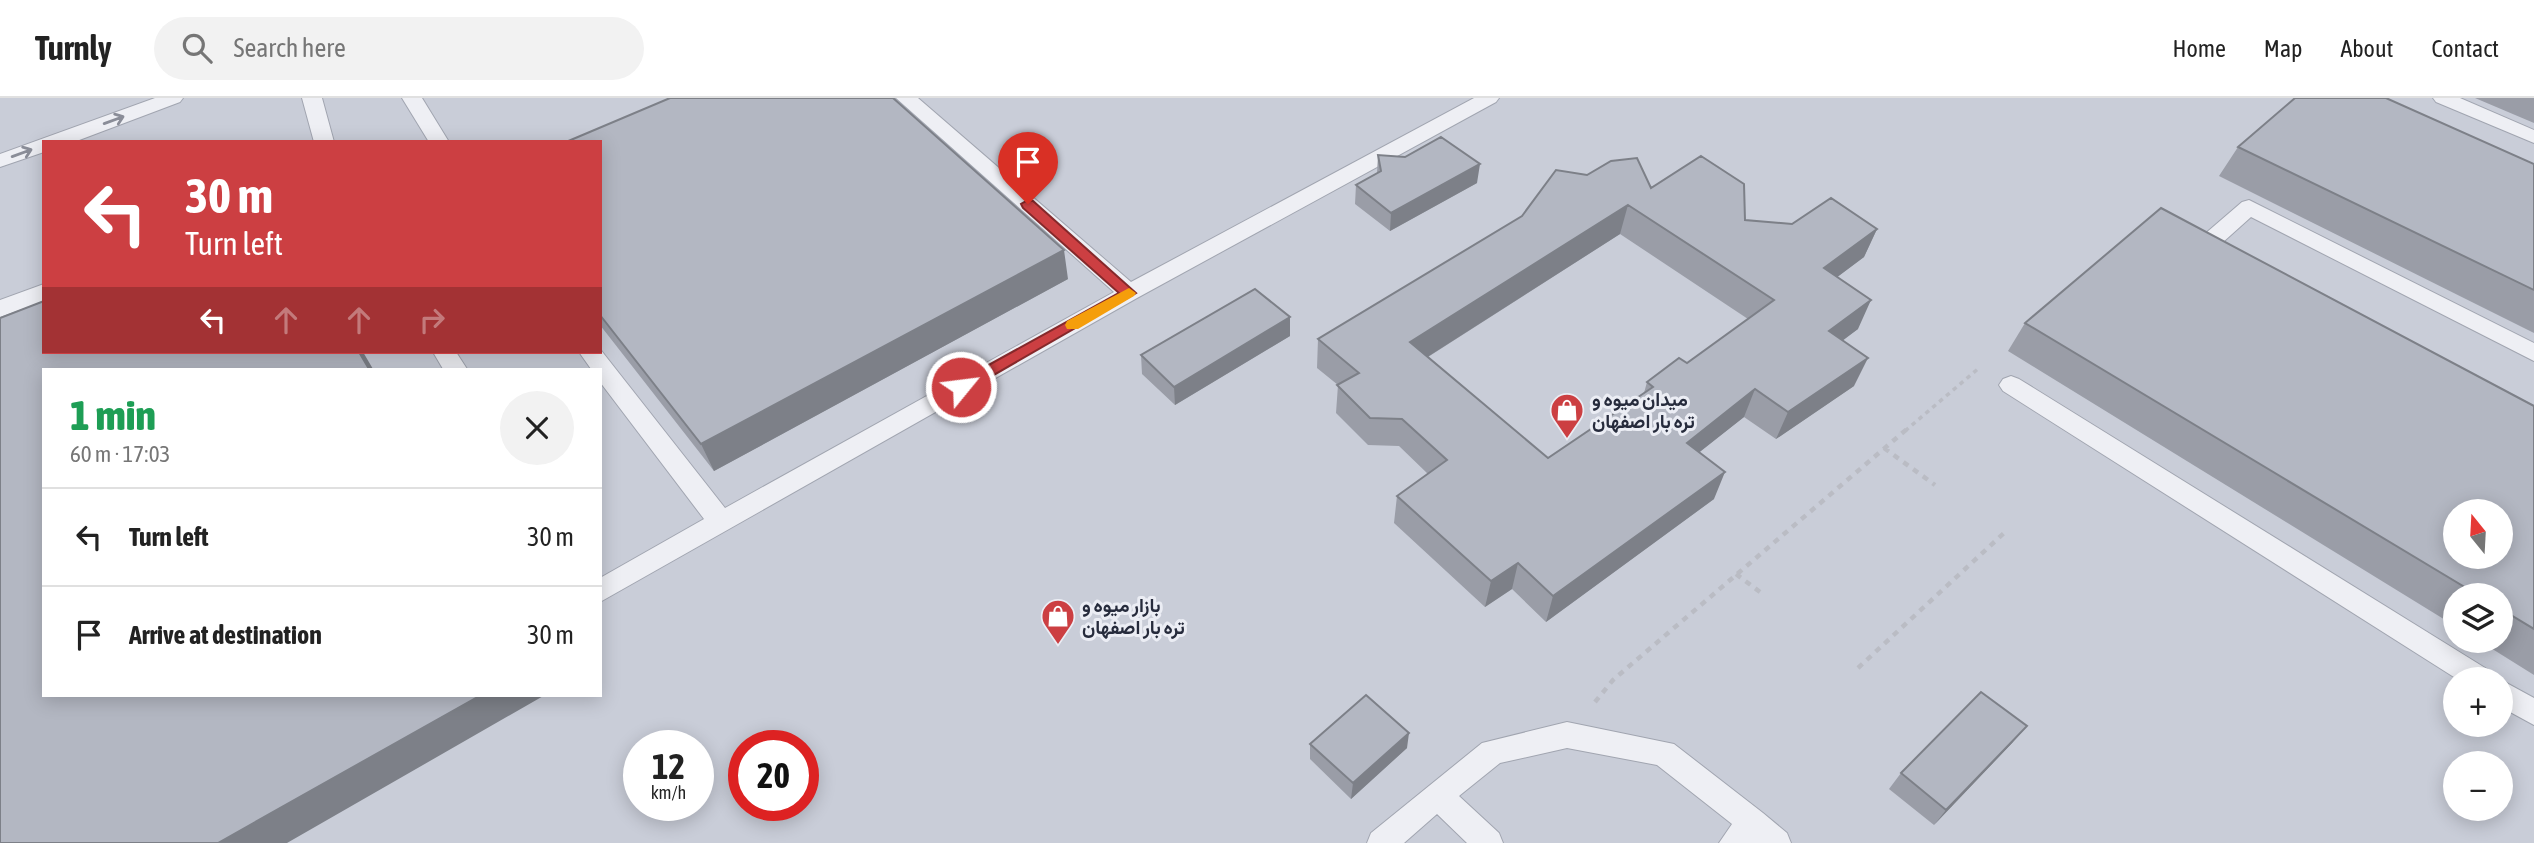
<!DOCTYPE html>
<html lang="en">
<head>
<meta charset="utf-8">
<style>
  body { margin:0; font-family:"Asap Condensed",Vazirmatn,sans-serif; background:#f2f2f2; color:#222; height:100vh; display:flex; flex-direction:column; font-size:26px; white-space:nowrap }
  * { box-sizing:border-box; margin:0 }
  p { font-size:23px; color:#767676 }
  .icon { flex:none; width:38px; height:38px; fill:none; stroke:currentColor; stroke-width:2; stroke-linecap:round; stroke-linejoin:round }
  .map { position:relative; flex:1; overflow:hidden }
  .details { position:absolute; left:42px; top:270px; width:560px; height:329px; display:flex; flex-direction:column; background:#fff; border-radius:0px; box-shadow:0 4px 18px #0003 }
  .details>* { flex:none }
  .banner { position:absolute; left:42px; top:42px; width:560px; height:214px; border-radius:0px; box-shadow:0 4px 18px #0003; background:#cc3f42; color:#fff; overflow:hidden }
  .needle { width:46px; rotate:342deg }
  .buttons { position:absolute; left:2443px; top:401px; display:grid; gap:14px }
  .buttons a { display:grid; place-items:center; width:70px; height:70px; border-radius:50%; background:#fff; box-shadow:0 4px 18px #0003; font-size:35px }
  .speed { position:absolute; left:623px; top:632px; display:flex; gap:14px; font-size:35px; font-weight:700; text-align:center }
  .speed>* { display:grid; place-content:center; width:91px; height:91px; border-radius:50%; background:#fff; box-shadow:0 4px 18px #0003; line-height:1 }
  .speed small { font-size:18px; font-weight:400 }
  .speed .limit { border:10px solid #d22; background:#fff; color:#111 }
  .pin { position:absolute; display:grid; place-items:center; width:60px; height:60px; color:#fff; margin:-72px -30px; border-radius:50% 50% 50% 0; rotate:-45deg; box-shadow:0 0 7px #0007 }
  .pin .icon { rotate:45deg }
  .me { position:absolute; width:77px; margin:-38px; rotate:61deg; stroke-linejoin:round; filter:drop-shadow(0 0 5px #0008) }
  .turn { display:flex; align-items:center; gap:24px; height:147px; padding:0 28px; font-size:32px }
  .turn .icon { width:91px; height:91px; stroke-width:2.5 }
  .turn b { display:block; font-size:49px; line-height:60px }
  .lanes { display:flex; align-items:center; height:66px; padding:0 28px; background:#0003; justify-content:center; gap:35px; direction:ltr }
  .lanes .off { opacity:.35 }
  .round { display:grid; place-items:center; flex:none; width:74px; height:74px; border-radius:37px; background:#f2f2f2 }
  .head { display:flex; align-items:center; justify-content:space-between; height:119px; padding:0 28px }
  h1 { font-size:42px; font-weight:800; line-height:52px; color:#1e9e55 }
  ul { padding:0; list-style:none }
  li { display:flex; align-items:center; gap:21px; height:98px; padding:0 28px; border-top:2px solid #e0e0e0 }
  li div { flex:1 }
  li b { display:block; font-size:26px }
  li em { font-style:normal }
  header { display:flex; align-items:center; gap:42px; box-sizing:border-box; height:98px; padding:0 35px; background:#fff; border-bottom:2px solid #e0e0e0 }
  header strong { font-size:33px }
  nav { display:flex; gap:38px; margin-inline-start:auto; font-size:24px }
  .search { width:490px; height:63px; background:#f2f2f2; display:flex; align-items:center; gap:18px; box-sizing:border-box; padding:0 24px; border-radius:38px; color:#767676; font-size:26px }
  .map>svg:first-child { display:block }
  .built { fill:#c9cdd8; fill-rule:evenodd }
  .lines { fill:none; stroke-linecap:round; stroke-linejoin:round }
  .service-casing { stroke:#a1a5b0; stroke-width:2 }
  .path-far1 { stroke:#babcc4; stroke-width:3.5; stroke-dasharray:4.5 4.5; stroke-linecap:butt }
  .path { stroke:#babcc4; stroke-width:4.5; stroke-dasharray:6 6; stroke-linecap:butt }
  .service { fill:#eeeff4; fill-rule:evenodd }
  .wall { fill:#9a9da7; fill-rule:evenodd }
  .shaded-wall { fill:#7d8088 }
  .building { fill:#b3b7c2; stroke:#7d8088; stroke-width:2; fill-rule:evenodd }
  .oneway { stroke:#8a8d98 }
  .route { fill:#cc3f42; stroke:#85292b; stroke-width:2 }
  .slow { fill:#f59e0b }
  .labels { text-anchor:middle; dominant-baseline:central; stroke-width:6; stroke-linejoin:round; paint-order:stroke }
  .poi-label { font-size:19px; font-weight:bold; fill:#262b3c; stroke:#ebedf4; text-anchor:start }
</style>
</head>
<body>
<header>
<strong>Turnly</strong>
<div class="search"><svg class="icon" aria-label="search" viewBox="0 0 24 24"><circle cx="10" cy="10" r="6"/><path d="M15 15l6 6"/></svg>Search here</div>
<nav><a>Home</a><a>Map</a><a>About</a><a>Contact</a></nav>
</header>
<div class="map">
<svg width="2534" height="745" viewBox="0 0 2534 745">
  <rect width="100%" height="100%" fill="#dbdee6"/>
  <path class="built" d="M0 0H2534V745H0ZM44 44H600V254H44ZM44 271H600V597H44ZM2455 413H2501V458H2455ZM2455 497H2501V542H2455ZM2455 581H2501V626H2455ZM639 648H698V707H639ZM744 648H803V707H744ZM2455 665H2501V710H2455Z"/>
  <g class="lines">
    <defs>
      <path id="service" d="M155 0H183L180 4 74 44H44V54L0 69V56Z
        M302 0H322L334 44H314Z
        M402 0H422L449 44H429Z
        M896 0H918L1131 184 1474 0H1499L1496 4 1137 200 600 504V480L704 421 600 284V271H591L579 254H600V251L725 410 1114 194Z
        M2433 0H2460L2534 32V45L2436 4Z
        M2249 102 2534 245V263L2251 119 2222 145 2236 156 2233 161C2220 165 2203 157 2196 146L2199 141 2242 104Z
        M44 186V203L0 219V202Z
        M433 254H456L467 271H443Z
        M2011 278 2019 281 2490 573 2494 581H2457L2003 293 1999 287 2003 281Z
        M2501 582 2534 600V627L2501 609Z
        M1567 624 1674 646 1763 715 1787 735 1791 745H1719L1732 726 1657 667 1567 650 1500 665 1459 698 1499 735 1503 745H1467L1437 716 1404 745H1367L1371 735 1482 645Z"/>
    </defs>
    <use href="#service" class="service-casing"/>
    <path class="path-far1" d="M1905 333 1979 270"/>
    <path class="path" d="M1884 350 1935 387
      M1736 476 1760 494
      M1858 570 2004 435
      M1595 604 1613 582 1907 331"/>
    <use href="#service" class="service"/>
  </g>
  <path class="wall" d="M2475 0H2534V25Z
    M600 44 1068 181 714 373 600 227Z
    M2238 49 2534 66V235L2219 78Z
    M1378 57 1477 85 1390 133 1355 106 1356 87 1377 75Z
    M1651 90 1745 122 1792 126 1877 131 1864 159 1837 179 1858 231 1842 242 1854 288 1776 341 1744 319 1699 354 1714 401 1546 524 1512 491 1485 509 1394 425 1397 398 1428 376 1399 348 1368 347 1336 315 1338 287 1317 270 1318 241ZM1620 136 1748 221 1687 265 1647 284 1644 295 1548 360 1428 259Z
    M1290 219V238L1175 307 1142 276 1141 257Z
    M2025 225 2534 308V577L2478 542H2501V497H2455V528L2008 253Z
    M2013 644 1934 727 1889 691 1901 675Z
    M1310 646 1407 650 1351 701 1310 661Z"/>
  <path class="shaded-wall" d="M1480 66 1477 85 1390 133 1391 115Z
    M1628 107 1620 136 1407 272 1410 244Z
    M1877 131 1864 159 1812 198 1824 170Z
    M1064 152 1068 181 714 373 701 346Z
    M1871 202 1858 231 1817 262 1829 233Z
    M1290 219V238L1175 307 1174 289Z
    M359 254H363L373 271H369Z
    M1868 260 1854 288 1776 341 1788 314Z
    M1755 291 1744 319 1677 372 1687 345Z
    M1725 374 1714 401 1546 524 1553 498Z
    M1518 465 1512 491 1485 509 1491 483Z
    M481 597H545L287 745H218Z
    M2027 628 2013 644 1934 727 1946 712Z
    M1409 635 1407 650 1351 701 1353 685Z"/>
  <path class="building" d="M670 0H893L1064 152 701 346 600 217V44H566Z
    M2295 0H2386L2534 66V192L2238 49Z
    M1441 39 1480 66 1391 115 1356 87 1381 73 1378 57 1405 59Z
    M1701 58 1744 86 1745 122 1792 126 1831 100 1877 131 1824 170 1871 202 1829 233 1868 260 1788 314 1755 291 1687 345 1725 374 1553 498 1518 465 1491 483 1397 398 1447 362 1402 321 1370 320 1337 287 1359 275 1318 241 1522 118 1556 72 1587 77 1611 63 1637 60 1651 90ZM1628 107 1774 202 1687 265 1679 260 1647 284 1653 289 1548 360 1410 244Z
    M2161 110 2534 308V531L2501 511V497H2478L2025 225ZM2455 413H2501V458H2455Z
    M1255 191 1290 219 1174 289 1141 257Z
    M44 203V254H359L369 271H44V597H481L218 745H0V220Z
    M1981 594 2027 628 1946 712 1901 675Z
    M1366 597 1409 635 1353 685 1310 646Z"/>
  <defs><path id="oneway-shaft" d="M-6 0H5M1.5-3L5.5 0L1.5 3" fill="none" stroke-width="1.6" stroke-linecap="round" stroke-linejoin="round" transform="scale(1.75)"/></defs>
  <g class="oneway">
    <use href="#oneway-shaft" transform="translate(114 22) rotate(-20)"/>
    <use href="#oneway-shaft" transform="translate(22 55) rotate(-20)"/>
  </g>
  <path class="route" d="M1028 102 1033 103 1136 195 966 293H956L954 289 956 285 1119 195 1023 110 1021 106Z"/>
  <path class="slow" d="M1129 190 1136 195 1134 198 1078 231H1067L1065 227 1067 223Z"/>
  <defs>
    <symbol id="shop-pin" viewBox="-11 -11 22 30"><path d="M0 17L-7.5 6A9.5 9.5 0 1 1 7.5 6Z" fill="#cc3f42" stroke="#ebedf4"/><path d="M-5-2.5h2.3a2.7 3.5 0 0 1 5.4 0H5L5.5 6h-11ZM-1.5-2.5h3a1.5 2.3 0 0 0-3 0Z" fill="#fff"/></symbol>
  </defs>
  <g fill-rule="evenodd">
    <use href="#shop-pin" x="1548" y="293" width="38" height="52"/>
    <use href="#shop-pin" x="1039" y="499" width="38" height="52"/>
  </g>
  <g class="labels">
    <g class="poi-label">
      <text x="1592" y="301">میدان میوه و<tspan x="1592" dy="22">تره بار اصفهان</tspan></text>
      <text x="1082" y="507">بازار میوه و<tspan x="1082" dy="22">تره بار اصفهان</tspan></text>
    </g>
  </g>
</svg>
<div class="buttons">
<a><svg class="needle" viewBox="-14 -14 28 28"><path d="M0-13l5 13h-10z" fill="#e53935"/><path d="M0 13l5-13h-10z" fill="#767676"/></svg></a>
<a><svg class="icon" aria-label="layers" viewBox="0 0 24 24"><path d="M12 4l9 5-9 5-9-5zM3 14l9 5 9-5"/></svg></a>
<a>+</a>
<a>−</a>
</div>
<div class="speed"><div>12<small>km/h</small></div><div class="limit">20</div></div>
<div class="pin" style="left:1028px;top:106px;background:#d93025"><svg class="icon" aria-label="arrive" viewBox="0 0 24 24"><path d="M6 21V4h12l-3 4 3 4H6"/></svg></div>
<svg class="me" style="left:961px;top:289px" viewBox="-20 -20 40 40"><circle r="17" fill="#cc3f42" stroke="#fff" stroke-width="3"/><path d="M0-11L8 9 0 5-8 9z" fill="#fff"/></svg>
<div class="banner">
<div class="turn"><svg class="icon" aria-label="left" viewBox="0 0 24 24"><path d="M17 20v-9H6M10 6l-5 5 5 5"/></svg><div><b>30 m</b>Turn left</div></div>
<div class="lanes"><svg class="icon" aria-label="left" viewBox="0 0 24 24"><path d="M17 20v-9H6M10 6l-5 5 5 5"/></svg><svg class="icon off" aria-label="ahead" viewBox="0 0 24 24"><path d="M12 20V5M6 11l6-6 6 6"/></svg><svg class="icon off" aria-label="ahead" viewBox="0 0 24 24"><path d="M12 20V5M6 11l6-6 6 6"/></svg><svg class="icon off" aria-label="right" viewBox="0 0 24 24"><path d="M7 20v-9h11M14 6l5 5-5 5"/></svg></div>
</div>
<section class="details">
<div class="head"><div><h1>1 min</h1><p>60 m · 17:03</p></div><a class="round"><svg class="icon" aria-label="close" viewBox="0 0 24 24"><path d="M6 6l12 12M18 6L6 18"/></svg></a></div>
<ul>
<li><svg class="icon" aria-label="left" viewBox="0 0 24 24"><path d="M17 20v-9H6M10 6l-5 5 5 5"/></svg><div><b>Turn left</b></div><em>30 m</em></li>
<li><svg class="icon" aria-label="arrive" viewBox="0 0 24 24"><path d="M6 21V4h12l-3 4 3 4H6"/></svg><div><b>Arrive at destination</b></div><em>30 m</em></li>
</ul>
</section>
</div>
</body>
</html>
